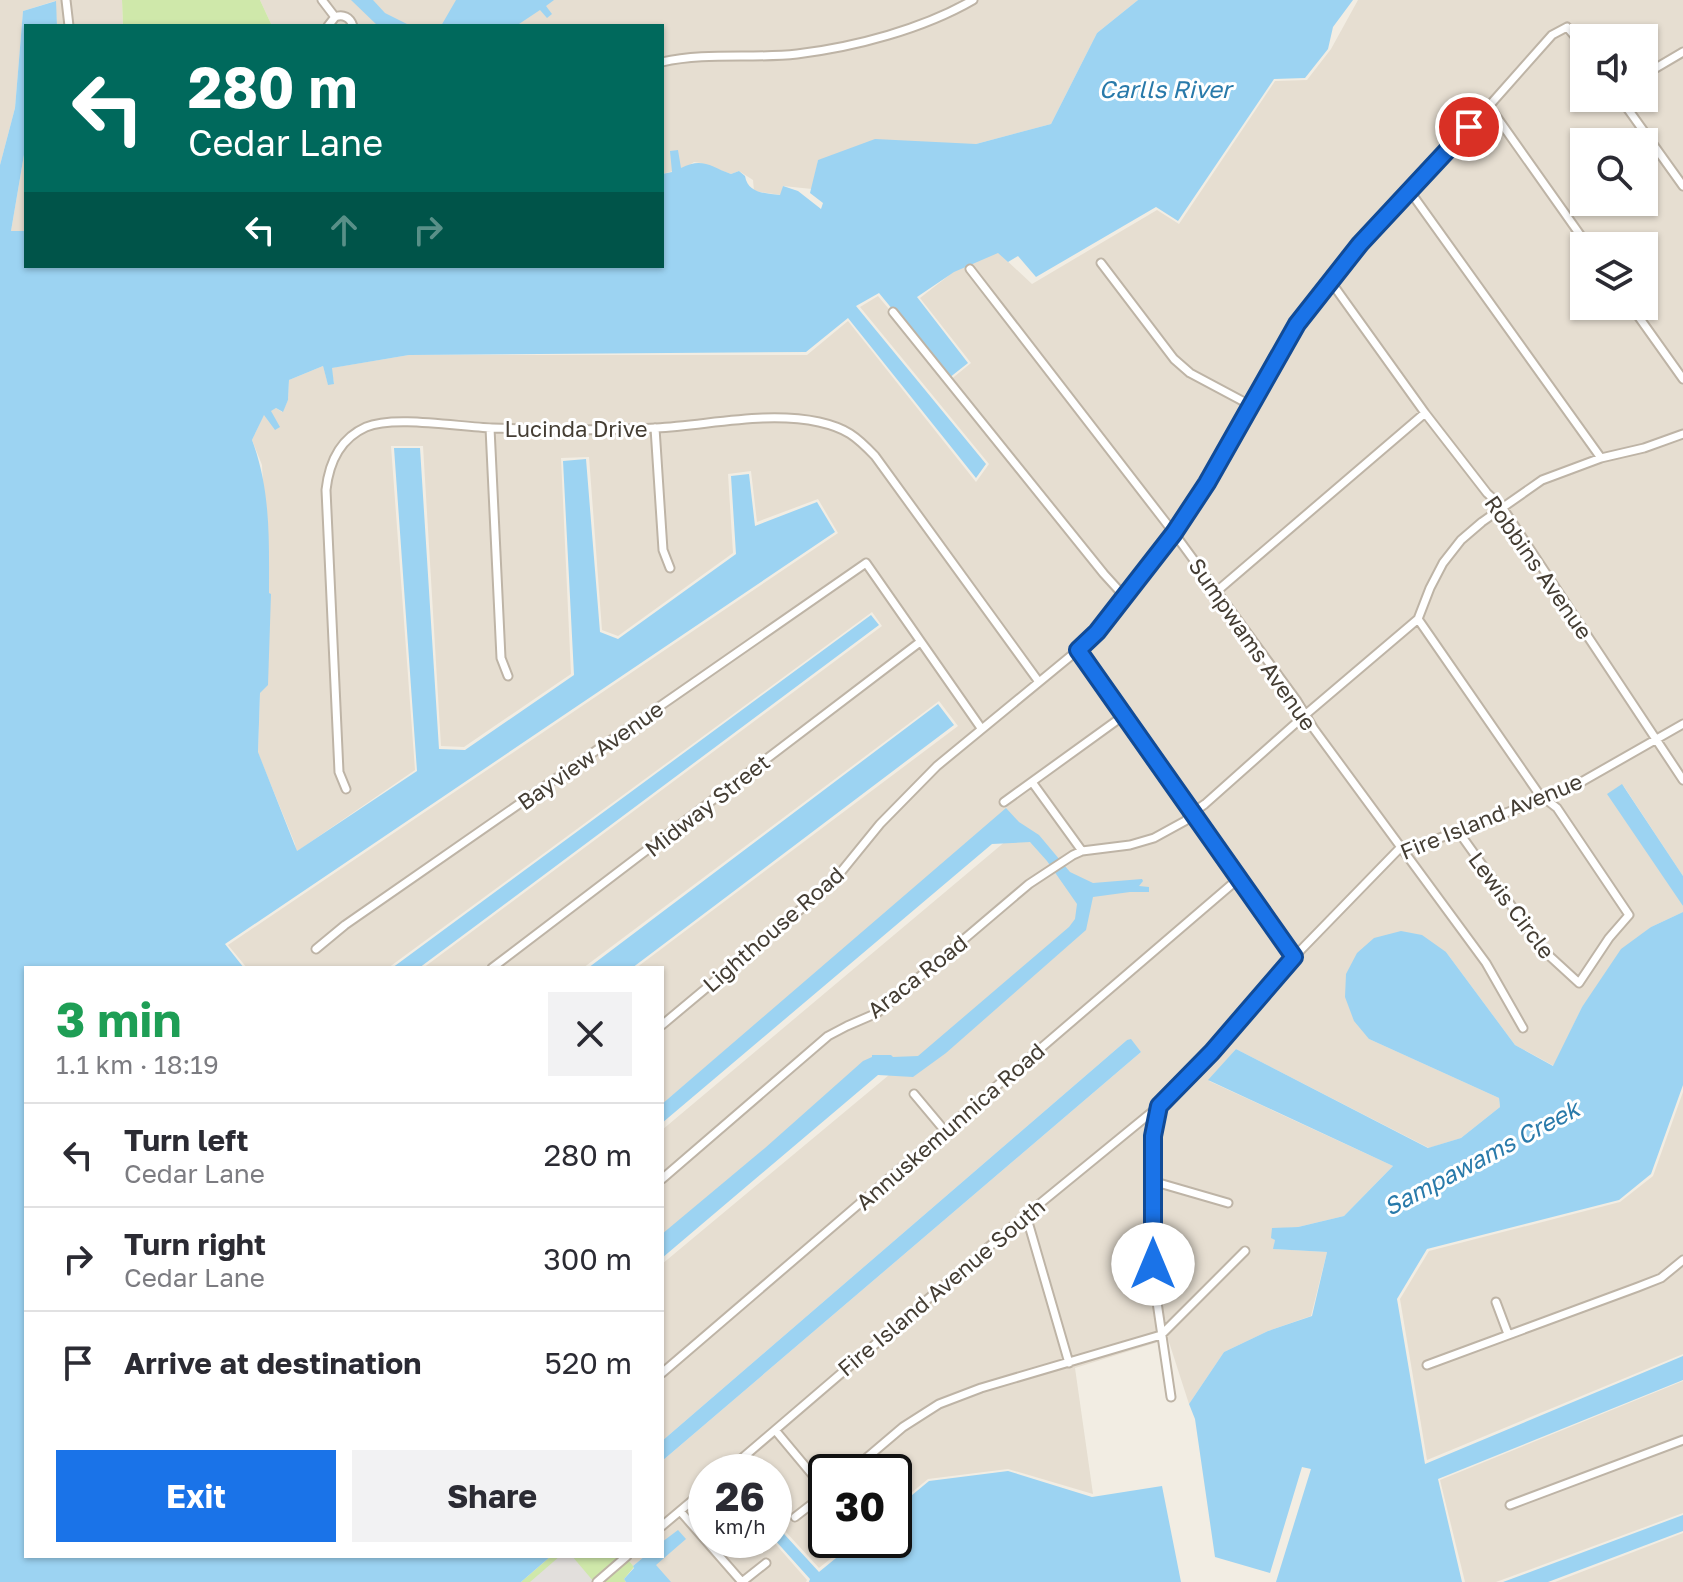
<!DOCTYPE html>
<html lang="en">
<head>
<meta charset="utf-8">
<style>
  body { margin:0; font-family:"Golos Text",sans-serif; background:#f2f2f3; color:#2b2b33; height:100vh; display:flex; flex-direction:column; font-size:30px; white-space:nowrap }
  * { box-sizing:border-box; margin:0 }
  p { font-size:26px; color:#7c7c81 }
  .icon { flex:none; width:44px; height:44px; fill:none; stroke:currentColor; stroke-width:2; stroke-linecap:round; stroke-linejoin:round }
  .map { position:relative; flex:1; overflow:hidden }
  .drawer { position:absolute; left:24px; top:966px; width:640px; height:592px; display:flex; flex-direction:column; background:#fff; border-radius:0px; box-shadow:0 2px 6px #0004 }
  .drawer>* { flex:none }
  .top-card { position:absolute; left:24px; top:24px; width:640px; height:244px; border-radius:0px; box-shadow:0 2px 6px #0004; background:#00695c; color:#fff; overflow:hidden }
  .tools { position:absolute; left:1570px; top:24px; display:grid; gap:16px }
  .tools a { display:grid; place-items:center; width:88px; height:88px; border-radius:0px; background:#fff; box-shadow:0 2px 6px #0004; font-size:40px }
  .speed { position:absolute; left:688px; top:1454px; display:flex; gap:16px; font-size:40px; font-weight:700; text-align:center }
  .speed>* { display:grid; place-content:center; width:104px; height:104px; border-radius:50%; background:#fff; box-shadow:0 2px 6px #0004; line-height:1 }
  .speed small { font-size:20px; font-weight:400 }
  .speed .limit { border:4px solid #111; border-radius:12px; background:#fff; color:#111 }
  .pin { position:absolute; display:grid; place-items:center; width:68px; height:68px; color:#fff; margin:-34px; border:4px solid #fff; border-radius:50%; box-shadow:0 2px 8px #0007 }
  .me { position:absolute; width:88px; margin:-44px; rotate:0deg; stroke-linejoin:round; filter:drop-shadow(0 0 6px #0008) }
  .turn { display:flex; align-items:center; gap:28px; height:168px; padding:0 32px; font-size:36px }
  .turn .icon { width:104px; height:104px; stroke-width:2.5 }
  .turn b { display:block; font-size:56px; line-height:68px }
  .lanes { display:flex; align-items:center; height:76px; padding:0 32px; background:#0003; justify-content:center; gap:40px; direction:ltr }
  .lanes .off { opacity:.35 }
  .round { display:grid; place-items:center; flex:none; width:84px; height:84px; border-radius:0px; background:#f2f2f3 }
  .headline { display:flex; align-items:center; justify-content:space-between; height:136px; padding:0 32px }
  h1 { font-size:48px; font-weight:700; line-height:60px; color:#1e9e55 }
  .action { display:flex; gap:16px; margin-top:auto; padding:16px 32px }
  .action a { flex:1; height:92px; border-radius:0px; background:#1a73e8; color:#fff; font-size:32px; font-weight:700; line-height:92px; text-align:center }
  .action a+a { background:#f2f2f3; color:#2b2b33 }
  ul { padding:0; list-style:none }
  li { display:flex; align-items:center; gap:24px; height:104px; padding:0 32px; border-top:2px solid #e1e1e2 }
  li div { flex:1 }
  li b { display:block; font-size:30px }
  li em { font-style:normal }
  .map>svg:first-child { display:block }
  .residential { fill:#e6ded1; fill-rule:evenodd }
  .green { fill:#cfe8aa }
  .parking { fill:#e2dfdc }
  .water { fill:#9cd3f2 }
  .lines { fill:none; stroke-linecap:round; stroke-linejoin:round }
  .minor-casing { stroke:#beb4a6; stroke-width:11 }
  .minor { stroke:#fff; stroke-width:7 }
  .route-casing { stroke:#114b97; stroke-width:20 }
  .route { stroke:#1a73e8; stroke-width:14 }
  .labels { text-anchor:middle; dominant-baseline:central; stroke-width:6; stroke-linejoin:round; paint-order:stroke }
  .street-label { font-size:22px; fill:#443d33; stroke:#fff }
  .water-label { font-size:24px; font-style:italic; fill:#297aaa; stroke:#fff }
</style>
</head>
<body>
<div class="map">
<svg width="1683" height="1582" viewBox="0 0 1683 1582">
  <rect width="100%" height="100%" fill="#f2ede3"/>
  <path class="residential" d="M0 0H122L123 26H57L55 1 23 11 15 108 0 165Z
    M260 0H1138L1097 33 1051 124 976 144 818 160 812 189 783 186 781 195 754 191 753 180 739 171 731 174 701 163 694 162 685 168 662 174V26H272Z
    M1358 0H1683V876L1623 785 1683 906V912L1651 927 1582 1007 1554 1066 1515 1045 1446 952 1369 1039 1499 1098 1500 1107 1461 1138 1429 1148 1236 1049 1209 1081 1393 1166 1344 1216 1298 1227 1272 1229 1275 1240 1274 1249 1327 1252 1311 1316 1268 1331 1224 1352 1189 1404 1168 1339 1075 1368 1093 1494 1008 1469 928 1479 894 1507V1472H826V1540H854L819 1568 774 1519V1472H706V1540H772L807 1580 806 1582H666L645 1556 633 1566 625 1556H662V1461L1141 1052 1127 1040 662 1441V1264L889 1075 875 1059 662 1236V1130L1007 840 993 823 662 1104V968H636L958 726 939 701 583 968H423L882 626 872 612 388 968H247L228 945 838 533 818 499 757 522 751 471 728 474 733 553 618 636 602 630 589 457 561 458 571 674 464 747 441 746 423 446H391L415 770 296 852 295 844 258 753 260 693 269 594 262 465 252 440 264 414 276 408 282 412 288 400 289 380 323 366 328 384 334 383 331 368 409 355H807L848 321 976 482 989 464 860 307 878 296 949 381 971 363 920 298 989 244 1032 284 1157 210 1179 224 1275 81 1307 80 1331 49ZM1584 38H1644V98H1584ZM1584 142H1644V202H1584ZM1584 246H1644V306H1584Z
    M26 143V231H11Z
    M1683 1092V1354L1427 1460 1400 1299 1429 1251 1620 1202 1653 1176Z
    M1683 1381V1513L1496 1582H1465L1440 1480Z
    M1683 1533V1582H1555Z"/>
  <path class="green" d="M122 0H260L272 26H123Z
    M551 1556H625L634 1567 624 1579 626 1582H521Z"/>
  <path class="parking" d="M560 1556H572L594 1582H530Z"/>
  <path class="water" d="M351 0H373L385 13 411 26H378Z
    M456 0H554L546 6 552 14 547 18 540 10 516 26H441Z
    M1138 0H1353L1333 27 1328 49 1305 78 1274 79 1178 221 1156 207 1036 277 1018 256 1008 262 998 253 954 272 917 297 968 363 949 378 879 293 856 306 986 464 976 478 848 318 806 352 409 355 332 368 334 384 328 385 323 366 289 380 288 400 283 412 276 408 271 411 280 427 275 430 264 415 252 440C271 491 269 540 269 593L271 594 268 685 260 693 258 752 297 851 417 771 394 448H420L439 749 465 750 574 675 563 461 586 459 600 632 618 639 736 554 731 476 749 474 755 526 817 502 835 532 225 944 244 968H26V1556H551L521 1582H0V165L15 108 23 11 56 1 57 26H26V143L11 231H26V266H662V174L672 172 670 151 678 150 681 168C702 157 710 166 731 174L739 171 745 176C748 194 766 193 780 195L783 186 798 191 821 209 823 203 810 193 818 160 875 139 976 144 1051 124 1097 33Z
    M871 615 879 625 419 968H392Z
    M938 704 954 725 632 968H588Z
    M1622 784 1683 876V906L1607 794Z
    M1006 808 1019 822 1039 835 1070 872 1093 883 1142 879 1143 881 1139 886 1149 887V892H1130L1093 897 1086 930 946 1053 913 1077 878 1075 662 1258V1234L765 1148 863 1061 872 1057V1055H891L893 1057 918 1056 1069 927 1075 919 1077 904 1047 861 1030 842 992 844 662 1123V1104Z
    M1683 912V1085L1651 1174 1619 1200 1427 1249 1397 1299 1425 1464 1683 1356V1380L1438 1479 1462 1582H1276L1311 1469 1302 1467 1270 1573 1215 1557 1195 1419 1189 1404 1224 1352 1268 1331 1312 1316 1327 1252 1273 1249 1275 1240 1271 1238 1272 1228 1298 1227 1344 1216 1393 1166 1208 1080 1236 1049 1428 1148 1461 1138 1500 1107 1499 1098 1369 1039 1354 1021 1345 997 1346 974 1357 953 1374 938 1401 931 1422 935 1446 952 1515 1045 1553 1066 1582 1007 1621 949 1651 927Z
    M1131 1039 1141 1052 662 1461V1441L1127 1040Z
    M1008 1471 1092 1497 1162 1486 1181 1582H809L810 1579 774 1539V1523L819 1572 858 1540H894V1510L929 1481Z
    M1683 1515V1531L1548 1582H1503Z
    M678 1530 686 1539 656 1565 671 1582H626L624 1579 634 1568 633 1566 645 1556H662V1542Z"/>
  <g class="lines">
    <defs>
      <path id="minor" d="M66 0 69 26
        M322 0 335 17
        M328 26 335 17C343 14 350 17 353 26
        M662 62C707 52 752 59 797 54 855 47 923 29 973 0
        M1644 75 1683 52
        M1620 98 1683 186
        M1489 106 1588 246
        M1409 190 1601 458
        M1101 263 1174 359 1190 373 1250 405
        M970 269 1174 533 1297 701 1314 729 1486 963 1523 1028
        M1331 282 1425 413 1487 493 1502 507 1683 780
        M1631 306 1683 379
        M893 312 1104 574 1124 596
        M490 428 501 658 508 676
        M655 428 663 550 670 568
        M1217 591 1425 413
        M1418 619 1539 794 1557 808 1629 915 1609 938 1579 983 1543 950 1458 831
        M1078 650 1294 957
        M1032 782 1082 851
        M346 789 339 772 326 490C329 463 339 439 366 427 394 415 459 427 492 428 546 430 602 431 656 428 710 425 766 411 819 422 846 428 856 436 875 456L1039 682
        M1004 802 1123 716
        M316 949 345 925 866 563 981 728
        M492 968 920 642
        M662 1025 832 883 880 824 937 766 1078 650 1097 632 1174 533 1207 483 1297 324 1360 244 1396 203 1489 106 1552 35 1567 27 1584 47
        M914 1094 945 1131
        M662 1179 828 1036 847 1026 877 1013 1029 884 1073 855 1082 851 1130 845 1154 838 1185 821 1192 813 1205 804 1305 715 1418 619 1430 588 1443 563 1461 540 1482 522 1542 480 1601 458 1644 448 1683 434
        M1152 1181 1228 1203
        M1026 1215 1069 1363
        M1496 1302 1508 1334
        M1427 1365 1638 1287 1661 1278 1683 1260
        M662 1373 1238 879
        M1171 1397 1153 1275V1136L1159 1106 1212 1052 1294 957 1400 848 1416 847 1569 789 1683 724
        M775 1430 826 1491
        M726 1472 1026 1215 1158 1107
        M850 1472 903 1427 939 1404 981 1388 1161 1335 1245 1251
        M1510 1505 1683 1440
        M680 1511 742 1582
        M795 1517 826 1493
        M662 1526 706 1489
        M597 1582 627 1556
        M742 1582 766 1563"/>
    </defs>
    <use href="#minor" class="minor-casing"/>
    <use href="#minor" class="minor"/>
  </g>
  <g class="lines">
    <defs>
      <path id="route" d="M1153 1264V1136L1159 1106 1212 1052 1294 957 1078 650 1097 632 1174 533 1207 483 1297 324 1360 244 1469 127"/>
    </defs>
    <use href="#route" class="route-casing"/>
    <use href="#route" class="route"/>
  </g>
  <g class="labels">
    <g class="street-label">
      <text x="576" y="428">Lucinda Drive</text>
      <text transform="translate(1539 567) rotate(55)">Robbins Avenue</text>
      <text transform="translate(1253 644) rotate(55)">Sumpwams Avenue</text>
      <text transform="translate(590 755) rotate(-35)">Bayview Avenue</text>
      <text transform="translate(707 805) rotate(-38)">Midway Street</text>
      <text transform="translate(1491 816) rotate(-22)">Fire Island Avenue</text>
      <text transform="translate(1512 905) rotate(53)">Lewis Circle</text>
      <text transform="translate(773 929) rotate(-41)">Lighthouse Road</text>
      <text transform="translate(917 976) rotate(-38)">Araca Road</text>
      <text transform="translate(950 1126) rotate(-41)">Annuskemunnica Road</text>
      <text transform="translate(941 1287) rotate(-40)">Fire Island Avenue South</text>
    </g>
    <g class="water-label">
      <text x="1165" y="88">Carlls River</text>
      <text transform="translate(1481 1157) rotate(-28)">Sampawams Creek</text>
    </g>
  </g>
</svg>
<div class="tools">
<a><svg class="icon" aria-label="sound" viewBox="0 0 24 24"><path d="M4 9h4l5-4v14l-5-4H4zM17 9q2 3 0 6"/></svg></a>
<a><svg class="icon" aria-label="search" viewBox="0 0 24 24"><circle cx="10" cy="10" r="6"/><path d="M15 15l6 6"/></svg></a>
<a><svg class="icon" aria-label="layers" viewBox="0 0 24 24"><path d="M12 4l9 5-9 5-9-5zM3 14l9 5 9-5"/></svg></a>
</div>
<div class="speed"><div>26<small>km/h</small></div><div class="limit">30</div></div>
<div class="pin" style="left:1469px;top:127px;background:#d93025"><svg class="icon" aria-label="arrive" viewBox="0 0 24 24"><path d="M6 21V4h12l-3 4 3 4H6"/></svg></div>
<svg class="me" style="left:1153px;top:1264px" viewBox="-20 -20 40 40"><circle r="19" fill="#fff"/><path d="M0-13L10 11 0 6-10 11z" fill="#1a73e8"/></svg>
<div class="top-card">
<div class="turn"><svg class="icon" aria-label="left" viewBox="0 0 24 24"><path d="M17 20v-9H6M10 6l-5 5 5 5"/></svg><div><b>280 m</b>Cedar Lane</div></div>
<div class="lanes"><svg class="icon" aria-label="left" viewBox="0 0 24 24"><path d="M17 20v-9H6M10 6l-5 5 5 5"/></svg><svg class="icon off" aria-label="ahead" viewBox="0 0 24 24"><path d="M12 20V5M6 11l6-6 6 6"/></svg><svg class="icon off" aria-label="right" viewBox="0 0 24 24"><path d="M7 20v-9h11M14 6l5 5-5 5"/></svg></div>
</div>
<section class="drawer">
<div class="headline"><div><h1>3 min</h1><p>1.1 km · 18:19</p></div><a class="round"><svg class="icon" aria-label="close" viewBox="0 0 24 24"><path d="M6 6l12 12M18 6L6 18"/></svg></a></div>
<ul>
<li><svg class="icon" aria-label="left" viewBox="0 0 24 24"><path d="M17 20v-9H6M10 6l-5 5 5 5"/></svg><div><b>Turn left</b><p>Cedar Lane</p></div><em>280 m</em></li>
<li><svg class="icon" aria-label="right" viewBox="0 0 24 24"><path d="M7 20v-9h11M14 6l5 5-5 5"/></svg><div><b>Turn right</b><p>Cedar Lane</p></div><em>300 m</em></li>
<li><svg class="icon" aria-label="arrive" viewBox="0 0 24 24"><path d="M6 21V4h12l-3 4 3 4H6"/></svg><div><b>Arrive at destination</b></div><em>520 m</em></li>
</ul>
<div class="action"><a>Exit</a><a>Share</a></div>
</section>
</div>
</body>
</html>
